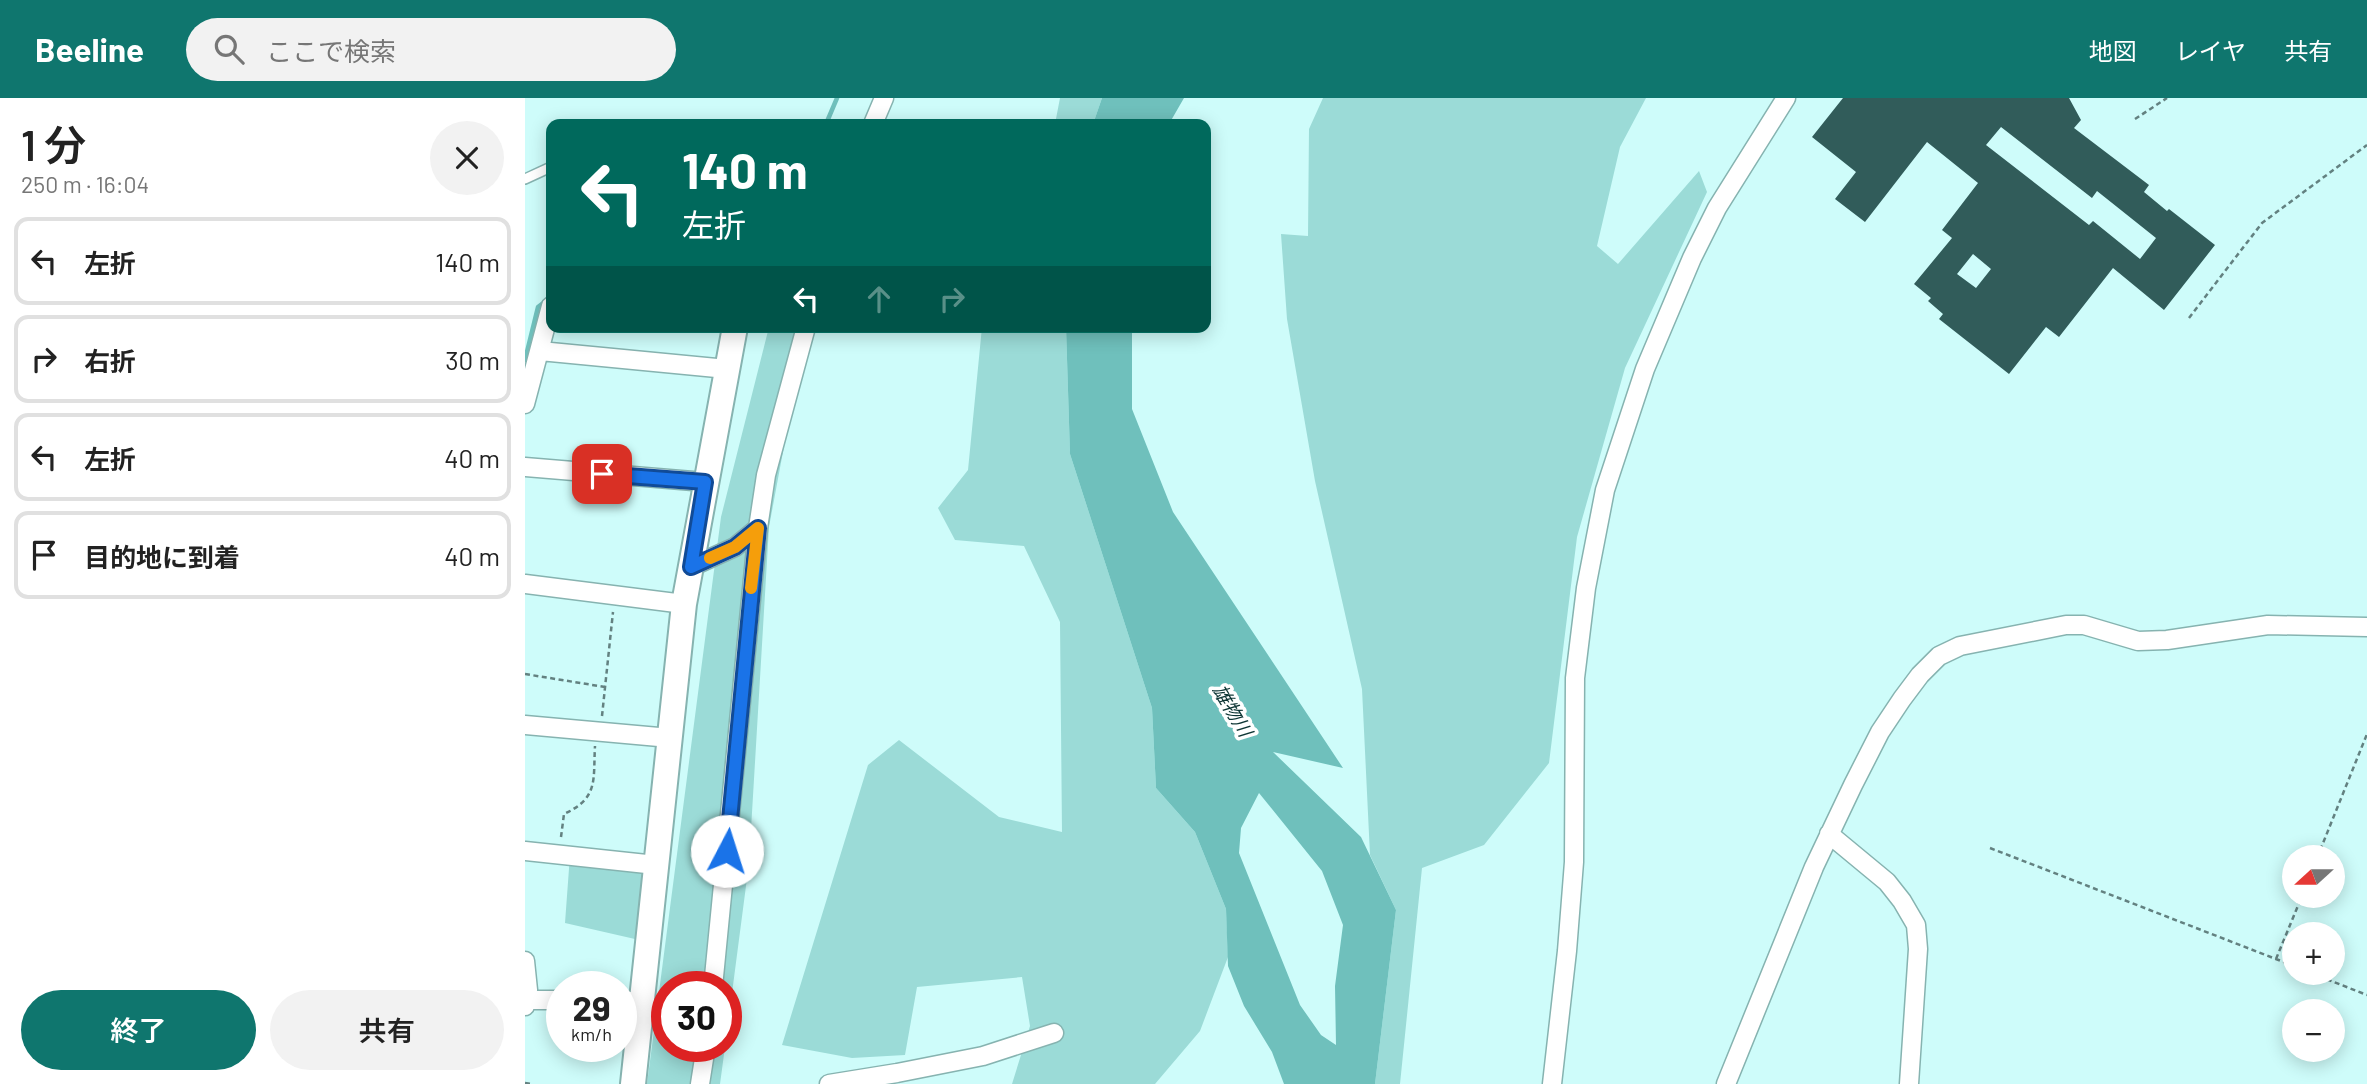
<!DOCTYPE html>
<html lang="ja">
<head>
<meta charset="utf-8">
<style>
  body { margin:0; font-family:Barlow,"Noto Sans JP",sans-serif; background:#f2f2f2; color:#222; height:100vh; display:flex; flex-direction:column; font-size:26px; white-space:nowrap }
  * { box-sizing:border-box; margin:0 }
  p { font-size:23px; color:#767676 }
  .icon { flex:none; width:38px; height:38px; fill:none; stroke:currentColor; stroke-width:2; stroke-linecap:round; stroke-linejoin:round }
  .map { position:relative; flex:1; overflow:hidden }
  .details { display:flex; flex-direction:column; background:#fff; width:525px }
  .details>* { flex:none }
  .top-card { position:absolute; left:21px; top:21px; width:665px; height:214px; border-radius:14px; box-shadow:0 4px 18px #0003; background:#00695c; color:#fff; overflow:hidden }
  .needle { width:46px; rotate:249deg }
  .fabs { position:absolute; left:1757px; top:747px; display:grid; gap:14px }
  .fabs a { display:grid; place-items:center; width:63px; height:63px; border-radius:50%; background:#fff; box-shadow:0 4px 18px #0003; font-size:35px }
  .speed { position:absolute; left:21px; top:873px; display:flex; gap:14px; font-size:35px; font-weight:700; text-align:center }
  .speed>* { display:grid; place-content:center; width:91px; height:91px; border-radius:50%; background:#fff; box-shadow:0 4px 18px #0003; line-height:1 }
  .speed small { font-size:18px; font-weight:400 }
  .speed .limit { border:10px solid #d22; background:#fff; color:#111 }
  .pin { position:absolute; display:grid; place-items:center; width:60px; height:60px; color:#fff; margin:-30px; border-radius:14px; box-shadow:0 4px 10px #0006 }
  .me { position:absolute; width:77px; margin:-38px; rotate:5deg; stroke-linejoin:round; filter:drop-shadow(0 0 5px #0008) }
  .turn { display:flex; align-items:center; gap:24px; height:147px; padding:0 21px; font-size:32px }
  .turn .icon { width:91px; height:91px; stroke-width:2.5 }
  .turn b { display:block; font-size:49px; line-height:60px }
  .lanes { display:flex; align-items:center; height:66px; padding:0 21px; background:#0003; justify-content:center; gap:35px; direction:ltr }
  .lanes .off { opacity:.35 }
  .round { display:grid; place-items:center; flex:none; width:74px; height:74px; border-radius:37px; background:#f2f2f2 }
  .overview { display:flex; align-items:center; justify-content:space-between; height:119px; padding:0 21px }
  h1 { font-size:42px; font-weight:600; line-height:52px }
  .cta { display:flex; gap:14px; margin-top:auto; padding:14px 21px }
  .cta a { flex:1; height:80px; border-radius:42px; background:#0f766e; color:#fff; font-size:28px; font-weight:600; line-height:80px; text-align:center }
  .cta a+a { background:#f2f2f2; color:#222 }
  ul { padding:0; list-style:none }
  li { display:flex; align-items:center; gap:21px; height:88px; margin:0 14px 10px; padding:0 7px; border:4px solid #e0e0e0; border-radius:14px }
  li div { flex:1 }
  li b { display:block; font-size:26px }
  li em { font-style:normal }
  header { display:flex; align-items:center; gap:42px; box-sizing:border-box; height:98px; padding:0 35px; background:#0f766e; color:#fff }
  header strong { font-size:33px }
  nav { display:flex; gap:38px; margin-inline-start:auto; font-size:24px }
  .search { width:490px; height:63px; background:#f2f2f2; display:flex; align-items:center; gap:18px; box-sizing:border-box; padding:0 24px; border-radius:38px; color:#767676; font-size:26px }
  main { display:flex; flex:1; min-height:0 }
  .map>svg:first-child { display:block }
  .green { fill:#9bdbd7 }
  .water { fill:#6fc0bc; fill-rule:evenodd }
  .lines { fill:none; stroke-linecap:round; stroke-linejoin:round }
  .stream { stroke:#6fc0bc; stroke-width:4.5 }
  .building { fill:#315c5a; fill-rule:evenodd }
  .lane-casing { stroke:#86b3b0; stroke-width:12 }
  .street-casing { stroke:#86b3b0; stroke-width:21 }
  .secondary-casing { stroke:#86b3b0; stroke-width:28 }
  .path { stroke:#638180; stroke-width:2.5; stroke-dasharray:5 3.5; stroke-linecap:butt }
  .lane { stroke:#fff; stroke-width:9 }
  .street { stroke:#fff; stroke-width:18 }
  .secondary { stroke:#fff; stroke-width:24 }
  .route-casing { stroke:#114b97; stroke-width:18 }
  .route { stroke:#1a73e8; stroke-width:12 }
  .slow { stroke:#f59e0b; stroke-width:12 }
  .labels { text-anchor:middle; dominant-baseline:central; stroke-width:7; stroke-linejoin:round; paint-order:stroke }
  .water-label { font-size:19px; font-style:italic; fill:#0d3534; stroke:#fff }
</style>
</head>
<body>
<header>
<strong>Beeline</strong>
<div class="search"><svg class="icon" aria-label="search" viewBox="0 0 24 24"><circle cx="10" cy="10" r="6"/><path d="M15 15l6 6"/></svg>ここで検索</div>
<nav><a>地図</a><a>レイヤ</a><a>共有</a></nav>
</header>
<main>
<section class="details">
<div class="overview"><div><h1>1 分</h1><p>250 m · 16:04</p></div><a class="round"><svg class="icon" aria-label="close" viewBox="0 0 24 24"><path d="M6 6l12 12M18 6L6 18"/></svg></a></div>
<ul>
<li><svg class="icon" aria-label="left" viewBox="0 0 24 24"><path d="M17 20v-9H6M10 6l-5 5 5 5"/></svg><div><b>左折</b></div><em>140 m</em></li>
<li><svg class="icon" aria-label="right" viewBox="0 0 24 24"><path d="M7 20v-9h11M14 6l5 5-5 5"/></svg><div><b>右折</b></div><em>30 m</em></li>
<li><svg class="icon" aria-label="left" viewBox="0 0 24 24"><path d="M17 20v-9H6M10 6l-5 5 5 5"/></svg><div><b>左折</b></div><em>40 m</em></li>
<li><svg class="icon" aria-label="arrive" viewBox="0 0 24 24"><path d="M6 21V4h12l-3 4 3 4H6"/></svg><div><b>目的地に到着</b></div><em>40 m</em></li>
</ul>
<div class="cta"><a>終了</a><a>共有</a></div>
</section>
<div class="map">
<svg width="1842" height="986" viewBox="0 0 1842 986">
  <rect width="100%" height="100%" fill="#cefcfa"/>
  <path class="green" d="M535 0H577L568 26H530Z
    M798 0H1121L1095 49 1072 148 1093 166 1174 73 1182 94 1100 270 1052 439 1024 665 959 747 897 770 875 986H850L871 812 845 757 837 591 790 383 762 221 756 136 783 138 784 31Z
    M244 229H290L271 284 244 429 224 765 201 941V889H142V948L200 949 195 986H122L196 419Z
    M457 229H541L545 356 627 610 631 690 670 734 701 811 703 859 675 933 630 986H487L505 928 497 879 392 889 380 957 327 960 257 947 343 667 374 642 474 719 537 734 535 524 499 448 430 442 413 410 443 372Z
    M45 757 131 767 123 844 40 825Z"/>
  <path class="water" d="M577 0H659L644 26H568Z
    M541 229H607V311L648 414 818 670 748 654 836 739 871 812 850 986H759L747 954 719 908 703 868 701 811 670 734 631 690 627 610 545 356ZM734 695 797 773 818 827 810 888 811 947 796 937 775 907 714 755 716 730Z"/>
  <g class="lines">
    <path class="stream" d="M301 26 312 0
      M0 262 13 209 26 199"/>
  </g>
  <path class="building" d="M1318 0H1544L1556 22 1549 30 1624 87 1619 94 1642 113 1644 111 1690 147 1639 212 1588 170 1534 239 1521 229 1484 276 1414 221 1418 216 1403 203 1406 200 1389 186 1427 140 1417 132 1453 85 1402 44 1340 124 1310 101 1331 74 1287 39ZM1476 29 1567 100 1572 93 1631 140 1615 161 1568 123 1564 127 1461 47ZM1448 156 1466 171 1451 190 1432 176Z"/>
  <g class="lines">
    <defs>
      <path id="lane" d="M0 81 26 69"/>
      <path id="street" d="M348 26 359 0
        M15 253 202 271
        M0 306 26 208
        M0 369 180 384
        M166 469 210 449 233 430
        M0 486 159 506
        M0 627 145 640
        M1304 736 1362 784 1377 803 1391 827 1393 851 1384 986
        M0 753 131 767
        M0 863 3 892 0 908
        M188 889 233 430 241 377 281 229
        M0 902H37
        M96 903H116
        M175 986 181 948
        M304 986 372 975 458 958 529 935
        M1027 986 1042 853 1049 764 1050 580 1061 490 1080 392 1120 271 1167 160 1192 110 1261 0
        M1201 986 1289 769 1328 687 1355 634 1377 601 1395 577 1414 558 1435 548 1541 527H1559L1613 543 1642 542 1743 527 1842 529"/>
      <path id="secondary" d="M108 986 159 506 210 229"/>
    </defs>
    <use href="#lane" class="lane-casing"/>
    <use href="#street" class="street-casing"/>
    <use href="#secondary" class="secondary-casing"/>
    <path class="path" d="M1610 21 1642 0
      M1664 220 1737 125 1842 47
      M0 576 80 589
      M77 618 88 514
      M36 739 39 716C74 700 68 682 70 648
      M1465 750 1769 868
      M1792 760 1842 636
      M1751 861 1777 798
      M1786 875 1842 897
      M0 985 8 986"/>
    <use href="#lane" class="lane"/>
    <use href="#street" class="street"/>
    <use href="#secondary" class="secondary"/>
  </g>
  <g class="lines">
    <defs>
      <path id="route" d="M77 376 180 384 166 469 210 449 233 430 202 753"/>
    </defs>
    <use href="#route" class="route-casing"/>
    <use href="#route" class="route"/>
    <path class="slow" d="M185 460 210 449 233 430 226 490"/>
  </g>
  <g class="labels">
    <g class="water-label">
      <text transform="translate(708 612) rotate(59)">雄物川</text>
    </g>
  </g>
</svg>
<div class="fabs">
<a><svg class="needle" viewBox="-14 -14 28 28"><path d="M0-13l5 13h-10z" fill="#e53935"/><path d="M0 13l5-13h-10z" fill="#767676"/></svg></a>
<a>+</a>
<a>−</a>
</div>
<div class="speed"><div>29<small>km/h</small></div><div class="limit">30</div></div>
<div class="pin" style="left:77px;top:376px;background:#d93025"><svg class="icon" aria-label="arrive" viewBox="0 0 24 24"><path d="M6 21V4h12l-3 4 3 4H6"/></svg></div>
<svg class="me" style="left:202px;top:753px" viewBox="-20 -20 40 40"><circle r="19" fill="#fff"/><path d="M0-13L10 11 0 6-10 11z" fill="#1a73e8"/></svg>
<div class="top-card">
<div class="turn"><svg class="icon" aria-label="left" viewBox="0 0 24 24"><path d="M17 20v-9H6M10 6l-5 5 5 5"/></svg><div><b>140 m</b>左折</div></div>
<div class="lanes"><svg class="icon" aria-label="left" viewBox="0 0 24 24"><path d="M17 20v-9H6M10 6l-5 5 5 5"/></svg><svg class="icon off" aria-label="ahead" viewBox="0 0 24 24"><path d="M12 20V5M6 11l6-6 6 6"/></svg><svg class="icon off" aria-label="right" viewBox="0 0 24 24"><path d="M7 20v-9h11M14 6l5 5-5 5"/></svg></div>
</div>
</div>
</main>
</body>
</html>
